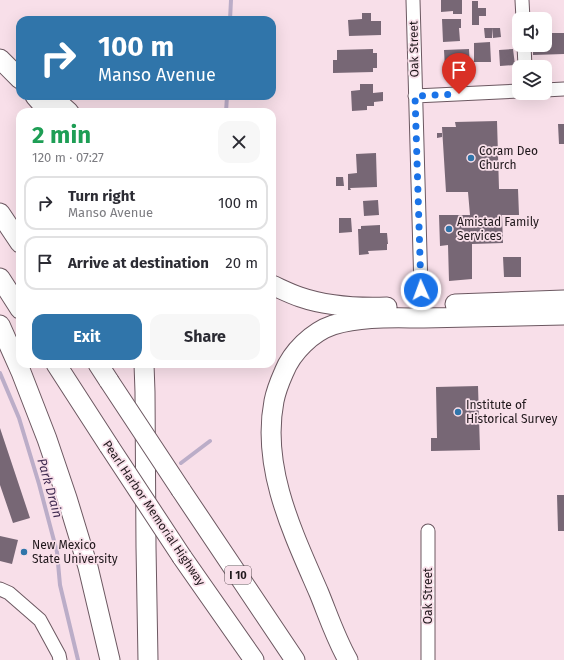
<!DOCTYPE html>
<html lang="en">
<head>
<meta charset="utf-8">
<style>
  body { margin:0; font-family:"Fira Sans",sans-serif; background:#f7f7f7; color:#2b2b33; height:100vh; display:flex; flex-direction:column; font-size:15px; white-space:nowrap }
  * { box-sizing:border-box; margin:0 }
  p { font-size:13px; color:#7c7c81 }
  .icon { flex:none; width:22px; height:22px; fill:none; stroke:currentColor; stroke-width:2; stroke-linecap:round; stroke-linejoin:round }
  .map { position:relative; flex:1; overflow:hidden }
  .sheet { position:absolute; left:16px; top:108px; width:260px; height:260px; display:flex; flex-direction:column; background:#fff; border-radius:12px; box-shadow:0 4px 16px #0002 }
  .sheet>* { flex:none }
  .hud { position:absolute; left:16px; top:16px; width:260px; height:84px; border-radius:12px; box-shadow:0 4px 16px #0002; background:#3075aa; color:#fff; overflow:hidden }
  .buttons { position:absolute; left:512px; top:12px; display:grid; gap:8px }
  .buttons a { display:grid; place-items:center; width:40px; height:40px; border-radius:8px; background:#fff; box-shadow:0 4px 16px #0002; font-size:20px }
  .pin { position:absolute; display:grid; place-items:center; width:34px; height:34px; color:#fff; margin:-41px -17px; border-radius:50% 50% 50% 0; rotate:-45deg; box-shadow:0 0 4px #0007 }
  .pin .icon { rotate:45deg }
  .me { position:absolute; width:44px; margin:-22px; rotate:358deg; stroke-linejoin:round; filter:drop-shadow(0 0 3px #0008) }
  .turn { display:flex; align-items:center; gap:14px; height:84px; padding:0 16px; font-size:18px }
  .turn .icon { width:52px; height:52px; stroke-width:2.5 }
  .turn b { display:block; font-size:28px; line-height:34px }
  .round { display:grid; place-items:center; flex:none; width:42px; height:42px; border-radius:12px; background:#f7f7f7 }
  .headline { display:flex; align-items:center; justify-content:space-between; height:68px; padding:0 16px }
  h1 { font-size:24px; font-weight:700; line-height:30px; color:#1e9e55 }
  .cta { display:flex; gap:8px; margin-top:auto; padding:8px 16px }
  .cta a { flex:1; height:46px; border-radius:12px; background:#3075aa; color:#fff; font-size:16px; font-weight:700; line-height:46px; text-align:center }
  .cta a+a { background:#f7f7f7; color:#2b2b33 }
  ul { padding:0; list-style:none }
  li { display:flex; align-items:center; gap:12px; height:54px; margin:0 8px 6px; padding:0 8px; border:2px solid #e1e1e2; border-radius:12px }
  li div { flex:1 }
  li b { display:block; font-size:15px }
  li em { font-style:normal }
  .map>svg:first-child { display:block }
  .lines { fill:none; stroke-linecap:round; stroke-linejoin:round }
  .stream { stroke:#bbadc8; stroke-width:4 }
  .building { fill:#776775 }
  .minor-casing { stroke:#6c5861; stroke-width:15 }
  .highway-casing { stroke:#6c5861; stroke-width:21 }
  .minor { stroke:#fff; stroke-width:13 }
  .highway { stroke:#fff; stroke-width:19 }
  .highway-bridge-casing { stroke:#6c5861; stroke-width:21; stroke-linecap:butt }
  .highway-bridge { stroke:#fff; stroke-width:19 }
  .route { stroke:#1a73e8; stroke-width:7; stroke-dasharray:0 12.6 }
  .poi-dot { fill:#3075aa; stroke:#f8dfe9; stroke-width:1.5 }
  .labels { text-anchor:middle; dominant-baseline:central; stroke-width:3.5; stroke-linejoin:round; paint-order:stroke }
  .shield { fill:#f8dfe9; stroke:#605359; stroke-width:1 }
  .shield-label { font-size:11px; font-weight:bold; fill:#1f171b }
  .street-label { font-size:12px; fill:#1f171b; stroke:#f8dfe9 }
  .poi-label { font-size:12px; fill:#1f171b; stroke:#f8dfe9; text-anchor:start }
  .water-label { font-size:13px; font-style:italic; fill:#412c52; stroke:#f8dfe9 }
</style>
</head>
<body>
<div class="map">
<svg width="564" height="660" viewBox="0 0 564 660">
  <rect width="100%" height="100%" fill="#f8dfe9"/>
  <g class="lines">
    <path class="stream" d="M230 20 231 0
      M226 112 227 96
      M0 373 19 418 39 484 57 552 60 585 78 660
      M181 463 210 441"/>
  </g>
  <path class="building" d="M441 0H462V14H453V11L441 12Z
    M472 1H478V8H486V16H479V25H472Z
    M362 13H371V21H381V35L349 36 348 20 362 19Z
    M442 19H461V28H459L460 41 443 42Z
    M484 28H492V38H485Z
    M492 28H500L501 37 493 38Z
    M545 33H564V54L533 55V45H545Z
    M490 42 491 62H474V43Z
    M373 49V53H377V68H373V72L333 73V60H337V50Z
    M469 49 470 68 445 69 444 50Z
    M513 49 515 65 500 66 499 50Z
    M360 84H373V93L383 92V101L374 102V106H367V110L352 111 351 91 360 90Z
    M497 121 499 189H518L519 215H502L503 243 472 244V279L449 281 448 245 440 246 439 215H470L468 192H446L442 127H456L455 122Z
    M558 124H564V144H559Z
    M437 133H442V137L437 138Z
    M376 153 377 187 350 188 351 190H348V174L357 173 356 154Z
    M336 177H343L344 186H336Z
    M378 200 379 215 364 216 363 201Z
    M339 218H351L352 232 339 233Z
    M380 225V233H387L388 244H387V250L368 251 369 254 359 255 358 229H361V226Z
    M503 257H521V277H504Z
    M478 386 480 450 431 451V438H437L436 387Z
    M0 428 30 518 13 523 0 485Z
    M557 495H564V531H558Z
    M0 536 18 540 12 564 0 561Z"/>
  <g class="lines">
    <defs>
      <path id="minor" d="M413 0 421 290
        M522 0 523 19
        M524 45 525 67
        M545 90 564 89
        M415 96 519 91
        M0 589 9 593 40 620 59 655 60 660
        M428 660V531"/>
      <path id="highway" d="M0 59 20 79
        M35 96 49 112
        M51 96 69 112
        M0 213 20 243
        M0 278 20 309
        M272 285C281 289 291 294 300 297 326 306 360 308 387 307
        M455 304 564 300
        M0 325 21 372 47 439 67 498 88 567 110 660
        M56 364 109 446
        M98 364 109 381
        M144 364 145 392 146 547 148 660
        M181 490 295 660
        M182 557 254 660
        M348 660C336 639 328 615 319 593 293 533 261 468 274 401 276 391 280 381 284 372 292 352 312 332 333 325 362 316 394 318 424 318 471 317 517 316 564 315"/>
    </defs>
    <use href="#minor" class="minor-casing"/>
    <use href="#highway" class="highway-casing"/>
    <use href="#minor" class="minor"/>
    <use href="#highway" class="highway"/>
    <defs>
      <path id="highway-bridge" d="M109 381 181 490
        M109 446 182 557"/>
    </defs>
    <use href="#highway-bridge" class="highway-bridge-casing"/>
    <use href="#highway-bridge" class="highway-bridge"/>
  </g>
  <g class="lines">
    <path class="route" d="M421 290 415 96 459 94"/>
  </g>
  <g class="poi-dot">
    <circle cx="471" cy="158" r="4"/>
    <circle cx="449" cy="229" r="4"/>
    <circle cx="458" cy="412" r="4"/>
    <circle cx="24" cy="552" r="4"/>
  </g>
  <g class="labels">
    <rect class="shield" x="225" y="566" width="26" height="18" rx="3"/>
    <g class="shield-label">
      <text x="238" y="575">I 10</text>
    </g>
    <g class="street-label">
      <text transform="translate(414 49) rotate(-91)">Oak Street</text>
      <text transform="translate(154 513) rotate(56)">Pearl Harbor Memorial Highway</text>
      <text transform="translate(428 596) rotate(-90)">Oak Street</text>
    </g>
    <g class="poi-label">
      <text x="479" y="151">Coram Deo<tspan x="479" dy="14">Church</tspan></text>
      <text x="457" y="222">Amistad Family<tspan x="457" dy="14">Services</tspan></text>
      <text x="466" y="405">Institute of<tspan x="466" dy="14">Historical Survey</tspan></text>
      <text x="32" y="545">New Mexico<tspan x="32" dy="14">State University</tspan></text>
    </g>
    <g class="water-label">
      <text transform="translate(50 488) rotate(74)">Park Drain</text>
    </g>
  </g>
</svg>
<div class="buttons">
<a><svg class="icon" aria-label="sound" viewBox="0 0 24 24"><path d="M4 9h4l5-4v14l-5-4H4zM17 9q2 3 0 6"/></svg></a>
<a><svg class="icon" aria-label="layers" viewBox="0 0 24 24"><path d="M12 4l9 5-9 5-9-5zM3 14l9 5 9-5"/></svg></a>
</div>
<div class="pin" style="left:459px;top:94px;background:#d93025"><svg class="icon" aria-label="arrive" viewBox="0 0 24 24"><path d="M6 21V4h12l-3 4 3 4H6"/></svg></div>
<svg class="me" style="left:421px;top:290px" viewBox="-20 -20 40 40"><circle r="17" fill="#1a73e8" stroke="#fff" stroke-width="3"/><path d="M0-11L8 9 0 5-8 9z" fill="#fff"/></svg>
<div class="hud">
<div class="turn"><svg class="icon" aria-label="right" viewBox="0 0 24 24"><path d="M7 20v-9h11M14 6l5 5-5 5"/></svg><div><b>100 m</b>Manso Avenue</div></div>
</div>
<section class="sheet">
<div class="headline"><div><h1>2 min</h1><p>120 m · 07:27</p></div><a class="round"><svg class="icon" aria-label="close" viewBox="0 0 24 24"><path d="M6 6l12 12M18 6L6 18"/></svg></a></div>
<ul>
<li><svg class="icon" aria-label="right" viewBox="0 0 24 24"><path d="M7 20v-9h11M14 6l5 5-5 5"/></svg><div><b>Turn right</b><p>Manso Avenue</p></div><em>100 m</em></li>
<li><svg class="icon" aria-label="arrive" viewBox="0 0 24 24"><path d="M6 21V4h12l-3 4 3 4H6"/></svg><div><b>Arrive at destination</b></div><em>20 m</em></li>
</ul>
<div class="cta"><a>Exit</a><a>Share</a></div>
</section>
</div>
</body>
</html>
